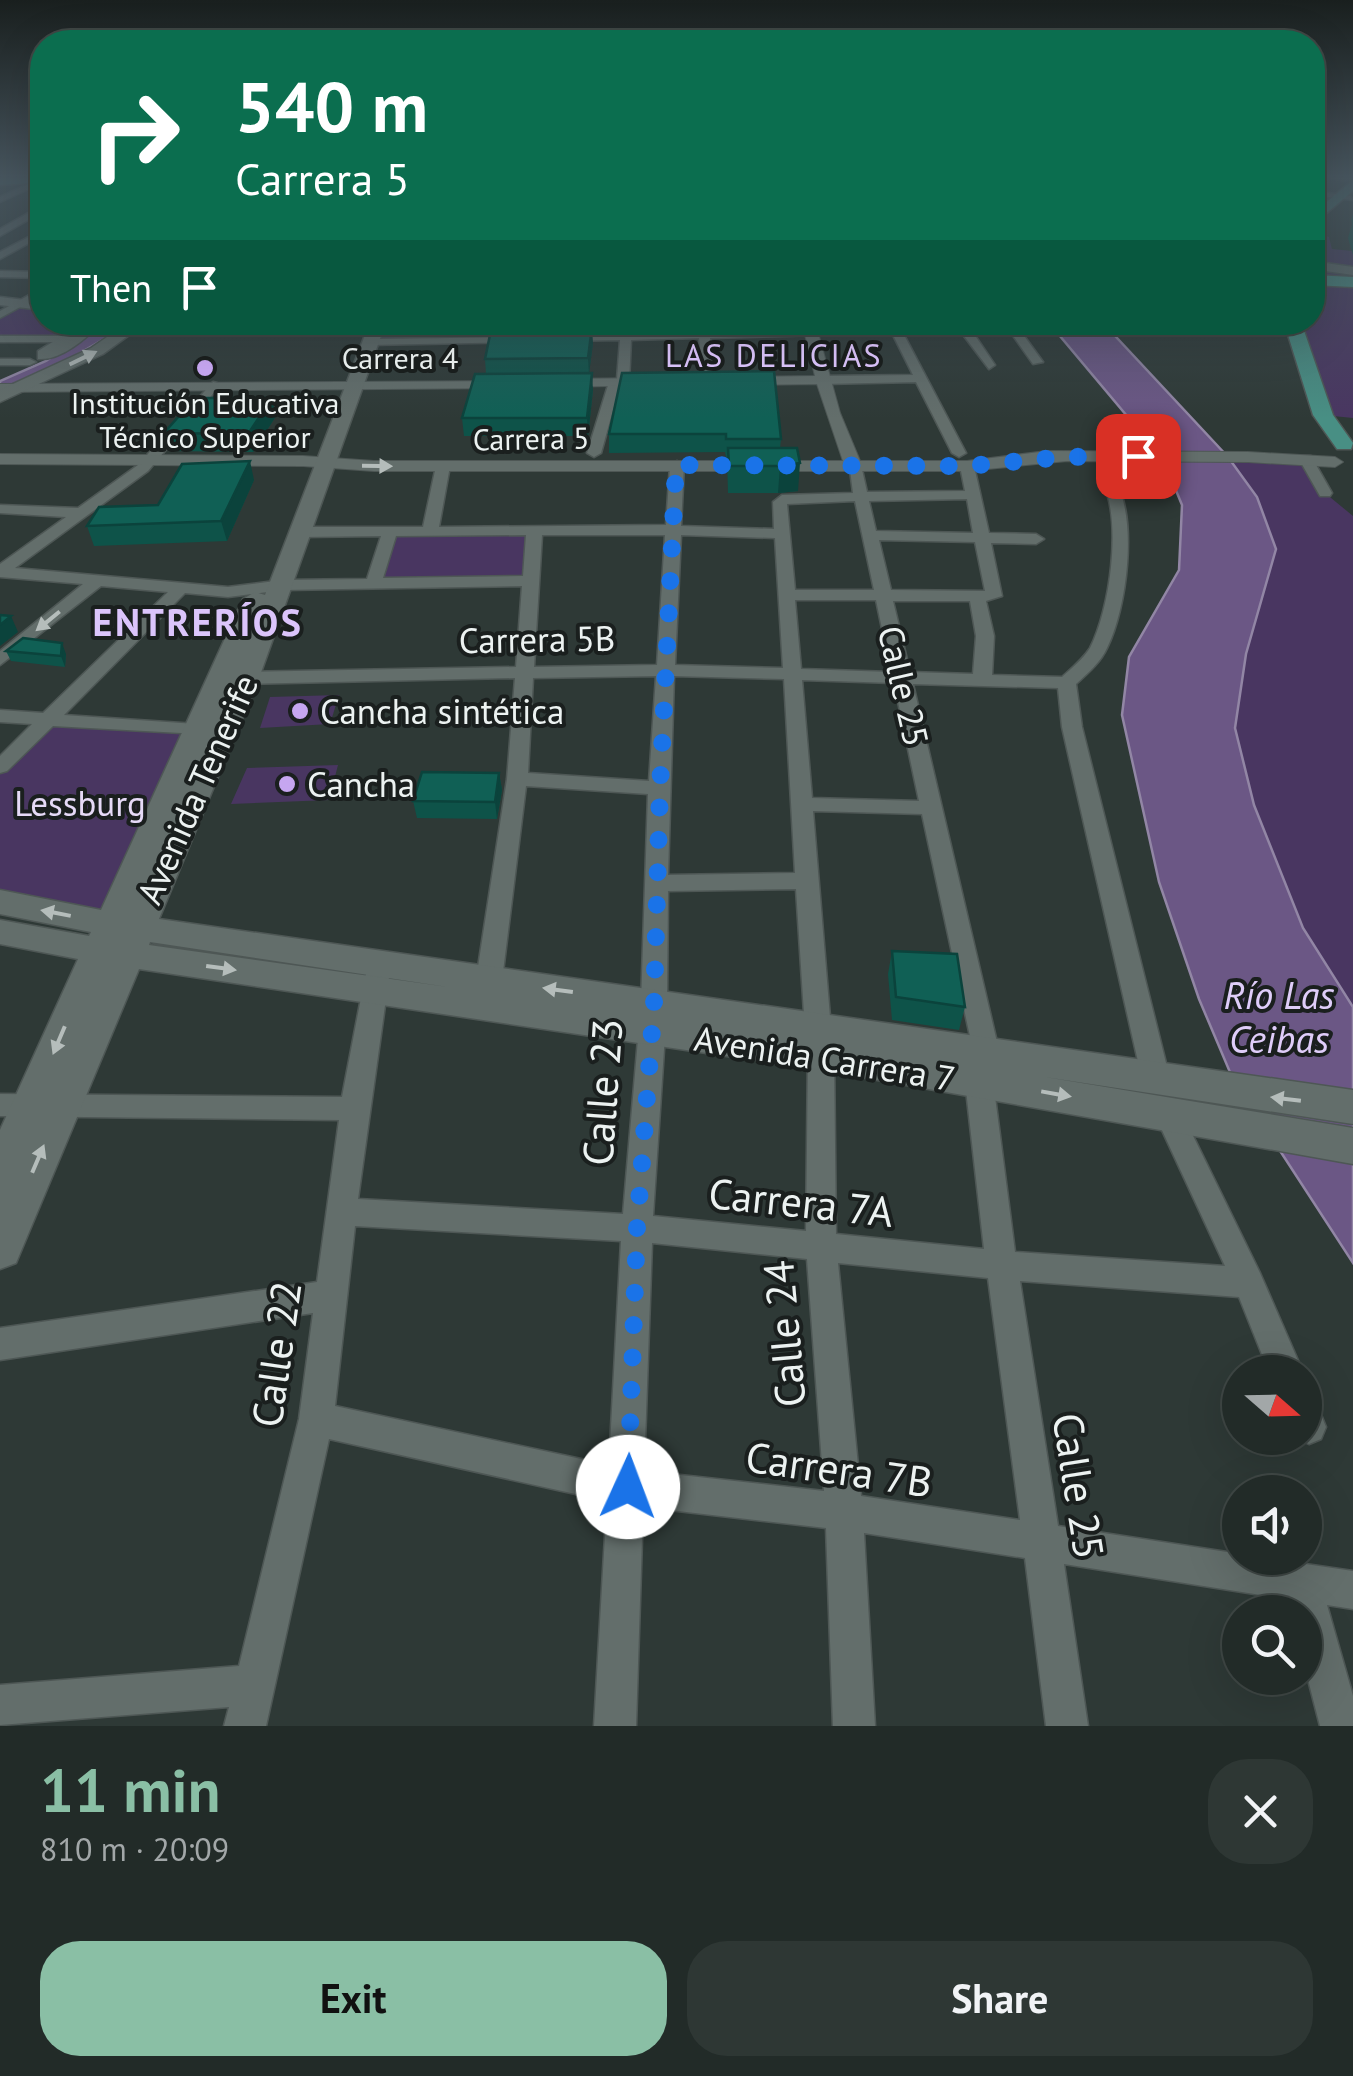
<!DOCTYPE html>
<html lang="en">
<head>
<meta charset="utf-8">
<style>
  body { margin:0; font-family:"PT Sans",sans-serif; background:#2e3734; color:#f1f3f6; height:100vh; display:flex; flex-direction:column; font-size:38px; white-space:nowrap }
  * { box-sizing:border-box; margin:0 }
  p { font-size:32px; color:#a2a7a8 }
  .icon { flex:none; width:55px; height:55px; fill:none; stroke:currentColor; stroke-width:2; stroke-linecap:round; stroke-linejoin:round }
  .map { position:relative; height:1726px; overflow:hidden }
  .sheet { display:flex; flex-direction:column; background:#222b28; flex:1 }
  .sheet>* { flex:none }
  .top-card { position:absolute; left:30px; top:30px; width:1295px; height:305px; border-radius:40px; box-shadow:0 10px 40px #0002,0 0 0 2px #3f4745; background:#0b6e4f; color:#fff; overflow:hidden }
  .needle { width:65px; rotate:110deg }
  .controls { position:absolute; left:1222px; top:1355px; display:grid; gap:20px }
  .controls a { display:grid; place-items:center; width:100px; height:100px; border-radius:50%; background:#222b28; box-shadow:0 10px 40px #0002,0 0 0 2px #3f4745; font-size:50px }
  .pin { position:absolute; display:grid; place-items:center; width:85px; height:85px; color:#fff; margin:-42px; border-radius:20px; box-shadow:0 5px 15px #0006 }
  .me { position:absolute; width:110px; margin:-55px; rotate:2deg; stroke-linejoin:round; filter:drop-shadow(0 0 8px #0008) }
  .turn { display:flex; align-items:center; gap:35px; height:210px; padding:0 40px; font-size:45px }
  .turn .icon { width:130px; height:130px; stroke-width:2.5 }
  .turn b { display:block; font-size:70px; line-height:85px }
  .then { display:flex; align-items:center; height:95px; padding:0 40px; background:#0003; gap:20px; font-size:38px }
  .round { display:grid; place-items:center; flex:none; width:105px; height:105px; border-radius:40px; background:#2e3734 }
  .summary { display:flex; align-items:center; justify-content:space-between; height:170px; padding:0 40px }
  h1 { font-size:60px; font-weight:700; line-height:75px; color:#8abfa5 }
  .action { display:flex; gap:20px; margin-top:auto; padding:20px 40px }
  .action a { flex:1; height:115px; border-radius:40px; background:#8abfa5; color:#111; font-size:40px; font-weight:700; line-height:115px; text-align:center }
  .action a+a { background:#2e3734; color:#f1f3f6 }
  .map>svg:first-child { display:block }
  .green { fill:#493661 }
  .water { fill:#6b5785; stroke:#9286a5; stroke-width:2.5 }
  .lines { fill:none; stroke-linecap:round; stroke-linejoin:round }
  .minor-casing { stroke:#4e5755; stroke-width:3 }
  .tertiary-casing { stroke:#4e5755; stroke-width:2 }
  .secondary-casing { stroke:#4e5755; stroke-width:3 }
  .primary-casing { stroke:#4e5755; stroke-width:3 }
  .minor { fill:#636e6b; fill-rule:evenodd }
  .tertiary { fill:#636e6b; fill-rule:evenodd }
  .secondary { fill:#636e6b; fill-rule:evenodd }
  .primary { fill:#488f84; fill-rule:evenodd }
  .wall { fill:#0e5349 }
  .shaded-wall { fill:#0b433c }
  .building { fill:#106055; stroke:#0b433c; stroke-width:2.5 }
  .oneway { fill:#b5bdbb }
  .route { stroke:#1a73e8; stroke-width:18; stroke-dasharray:0 32.4 }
  .poi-dot { fill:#c6a6f0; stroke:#1a1f1e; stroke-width:4 }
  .labels { text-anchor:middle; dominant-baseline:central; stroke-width:8; stroke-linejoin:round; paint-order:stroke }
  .far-street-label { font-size:30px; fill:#ecf2f1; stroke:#1a1f1e }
  .far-poi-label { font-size:30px; fill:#ecf2f1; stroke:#1a1f1e }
  .far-neighbourhood-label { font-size:32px; letter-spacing:2.5px; fill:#dbc4fb; stroke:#1a1f1e }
  .street-label { font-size:35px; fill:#ecf2f1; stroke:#1a1f1e }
  .poi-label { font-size:35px; fill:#ecf2f1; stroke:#1a1f1e; text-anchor:start }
  .park-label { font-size:35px; fill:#e6daf7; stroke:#1a1f1e }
  .far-district-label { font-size:38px; font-weight:bold; letter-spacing:2.5px; fill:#dbc4fb; stroke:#1a1f1e }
  .water-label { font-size:38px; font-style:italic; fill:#dfcdf9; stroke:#1a1f1e }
  .near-street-label { font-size:42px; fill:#ecf2f1; stroke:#1a1f1e }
</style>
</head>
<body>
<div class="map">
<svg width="1353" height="1726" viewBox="0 0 1353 1726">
  <rect width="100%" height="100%" fill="#2e3936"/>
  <path class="green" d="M1323 235 1329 237 1332 249 1353 251V280L1313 278V245Z
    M1313 280 1353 282V418L1333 416 1298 323 1312 322Z
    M12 308 42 310V322L86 323 68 339H0V315Z
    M378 322 639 323 641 337 369 342Z
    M1228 457 1306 459 1325 493 1353 516V1009L1303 928 1254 805 1235 728 1246 654 1276 549Z
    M390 532 534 533 530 581 373 585Z
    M339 695 330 724 260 728 270 697Z
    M49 721 197 730 112 924 0 902V767Z
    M338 765 329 800 231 804 247 768Z"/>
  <path class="water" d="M104 323H131L58 366 0 391V381L46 361Z
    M1049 323H1103L1228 457 1257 497 1276 549 1246 654 1235 728 1254 805 1303 928 1353 1007V1263L1232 1077 1199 999 1159 882 1122 715 1129 657 1179 570 1182 505 1163 459Z"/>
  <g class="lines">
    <defs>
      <path id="minor" d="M42 178V183L0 202V197Z
        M1329 178H1353V182Z
        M1312 191 1350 196 1353 200 1312 195Z
        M39 207H42V212L0 236V229Z
        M42 230V236L0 259V252Z
        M0 271 42 272V278L0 277Z
        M42 288V295L0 318V311Z
        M887 322H898L900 326 1014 322 1043 362 1033 364 1009 330 972 331 995 365 989 369 961 332 903 333 966 453 959 457 952 453 916 382 822 384 816 380 822 376 913 375 892 333 710 338 716 381 710 385 704 381 699 338 631 340 629 382 620 385 601 453 594 457 587 453 609 382 617 379 620 340 565 341 559 338 565 335 889 327Z
        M0 336H75L81 339 75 342H0Z
        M522 337 518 342 369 345 363 342 369 339Z
        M0 359H30L36 362 30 365H0Z
        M213 382 217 383V389L148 471 15 568 228 587 283 580 367 579 381 536 300 537 292 532 300 527H423L436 466 443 462 450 466 439 527 666 525 670 465 677 461 684 465 681 526 774 529 773 502 782 495 853 493 849 462 861 465 867 492 965 491 960 466 967 462 974 466 989 533 1036 534 1044 539 1036 544 991 543 1002 596 986 601 994 636 992 675 1062 677C1072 668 1083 659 1090 648 1110 609 1122 523 1103 483L1115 480C1138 519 1127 608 1107 648 1100 663 1088 673 1076 684L1082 727 1170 1079 1166 1087 1156 1090 1146 1087 1142 1079 1062 727 1058 688 913 684 1000 1055 996 1062 987 1066 978 1062 974 1055 922 814 813 811 831 1029 827 1036 818 1039 809 1036 805 1029 796 889 668 891 667 1004 653 1216 806 1231 808 1055 812 1048 821 1044 830 1048 834 1055 836 1234 984 1249 965 1081 969 1073 979 1070 989 1073 993 1081 1015 1252 1225 1266 1154 1113 1158 1105 1168 1101 1178 1105 1260 1273 1303 1372H1269L1239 1297 1020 1281 1058 1526 1240 1554V1558H1265L1353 1571V1609L1327 1605 1353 1696V1726H1320L1305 1668V1612H1290L1287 1599 1064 1564 1088 1726H1046L1025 1558 864 1533 875 1726H833L826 1528 643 1507 636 1726H594L607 1501 329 1439 266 1726H224L229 1707 0 1725V1685L239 1666 299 1419 313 1313 0 1360V1328L317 1282 339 1120 0 1116V1094L342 1097 365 977 368 970H386L389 977 358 1199 623 1214 641 1004 648 794 526 786 502 980 498 987H480L476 980 507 779 515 678 246 684 237 678 246 672 516 667 522 586 283 590 228 597 185 593 64 715 211 725 221 731 218 735 53 726 7 771 0 773V756L32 724 0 722V710L43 713 168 592 101 586 0 665V651L83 584 0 577V564L66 517 0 513V505L78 508 138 465ZM967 499 973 533 876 531 869 501ZM855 501 874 590H795L787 504ZM526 535 523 576 383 578 396 536ZM542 535H665L657 665 534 667ZM681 535 775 538 783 668 675 665ZM879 540 975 542 985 591 891 590ZM795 600H876L891 672 801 669ZM893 601H970L976 636 973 674 910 672ZM656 676 649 781 528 773 533 678ZM674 676 784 679 795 873 668 875ZM802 680 894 683 919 801 812 798ZM355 1226 621 1241 609 1465 335 1406ZM652 1243 807 1259 824 1491 644 1471ZM838 1263 988 1278 1020 1520 861 1496Z
        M1301 456H1311L1332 493 1330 496H1320L1299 459Z
        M1305 1400 1317 1405 1326 1427 1321 1439 1309 1444 1296 1438H1305Z"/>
      <path id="tertiary" d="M802 322H815L840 413 860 461H967L1047 451 1248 452 1335 457 1343 462 1335 467 1248 462 1067 461 967 471H374L303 466 0 464V454L303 456 374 461H843L817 384 738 385 731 381 738 377 815 376Z
        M655 378 660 379V385L558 387 551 383 558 379Z
        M515 381 517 384 510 388 0 392V384Z"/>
      <path id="secondary" d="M1312 261 1353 267V275L1312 269Z
        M0 297 42 302V310L0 305Z
        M85 322H102C87 338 61 361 38 359V351Z
        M129 322H147L103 354 0 402V390L91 348Z
        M370 322H386L259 678 159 919 1353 1090V1124L1045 1077 1353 1128V1164L821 1070 139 969 16 1263 0 1269V1130L78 959 0 944V920L89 936 91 932 0 914V890L101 910 243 599 255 592 265 595ZM150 942 448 987 149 945Z"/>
      <path id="primary" d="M0 178H42V182L0 185Z
        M1353 180V191L1312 225V214Z
        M1312 275 1353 277V287L1312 285Z
        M1284 322H1301L1333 415 1353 443 1351 449H1337L1313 415Z"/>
    </defs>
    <use href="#minor" class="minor-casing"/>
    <use href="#tertiary" class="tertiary-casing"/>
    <use href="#secondary" class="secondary-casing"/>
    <use href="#primary" class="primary-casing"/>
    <use href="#minor" class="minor"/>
    <use href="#tertiary" class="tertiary"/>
    <use href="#secondary" class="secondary"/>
    <use href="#primary" class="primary"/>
  </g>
  <path class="wall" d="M1353 214V255L1348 238 1352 224 1351 220Z
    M593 343 589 373 593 390 588 436H464L462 418 486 374 485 359Z
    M622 373 781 439 780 448 798 491 778 493H728L727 457H726L725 452 609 453V434Z
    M276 416 253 452 169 451 164 433Z
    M254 480 227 541 94 546 87 526 158 505Z
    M6 651 66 654 65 667 11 661Z
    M499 773 502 790 497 819 417 818 413 801Z
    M892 951 965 1007 959 1030 892 1020 888 974Z"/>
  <path class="shaded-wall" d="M592 327 593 343 589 374 588 358Z
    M592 373 593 390 588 436 587 418Z
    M272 398 276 416 253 452 248 434Z
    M250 461 254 480 227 541 221 521Z
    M800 463 798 491 778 493 780 466Z
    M11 616 18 632 0 646V625Z
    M62 643 66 654 65 667 61 656Z
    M499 773 502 790 497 819 495 802Z"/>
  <path class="building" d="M592 327 588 358 485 359 491 330Z
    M774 371 781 439H726V434H609L622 373Z
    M592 373 587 418H462L475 374Z
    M195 398H272L248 434 164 433Z
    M728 448H797L800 463 780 466H729Z
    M250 461 221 521 87 526 99 507 158 505 182 464Z
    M0 615 11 616 0 625Z
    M23 638 62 643 61 656 6 651Z
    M422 772 499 773 495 802 413 801Z
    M892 951 957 954 965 1007 896 997Z"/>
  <defs><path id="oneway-solid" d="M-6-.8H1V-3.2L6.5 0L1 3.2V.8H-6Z" transform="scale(2.5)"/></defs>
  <g class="oneway">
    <use href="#oneway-solid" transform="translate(83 358) rotate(-26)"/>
    <use href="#oneway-solid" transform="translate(377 466) rotate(1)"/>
    <use href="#oneway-solid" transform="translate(48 621) rotate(141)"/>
    <use href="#oneway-solid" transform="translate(56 913) rotate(-169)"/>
    <use href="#oneway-solid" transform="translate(221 968) rotate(8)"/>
    <use href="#oneway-solid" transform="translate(558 990) rotate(-172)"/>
    <use href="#oneway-solid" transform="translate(59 1040) rotate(113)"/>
    <use href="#oneway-solid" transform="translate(1056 1094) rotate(10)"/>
    <use href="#oneway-solid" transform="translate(1286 1099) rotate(-173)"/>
    <use href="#oneway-solid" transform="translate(38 1159) rotate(-67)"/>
  </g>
  <linearGradient id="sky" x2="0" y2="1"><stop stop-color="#191f1e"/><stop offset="0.42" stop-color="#46545d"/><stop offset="1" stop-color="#46545d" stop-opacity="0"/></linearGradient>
  <rect width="1353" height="419" fill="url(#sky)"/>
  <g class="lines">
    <path class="route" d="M628 1487 637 1228 654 1004 660 788 676 465 967 466 1063 457 1138 456"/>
  </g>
  <g class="poi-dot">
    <circle cx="205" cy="368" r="10"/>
    <circle cx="300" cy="711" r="10"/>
    <circle cx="287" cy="784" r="10"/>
  </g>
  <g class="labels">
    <g class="far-street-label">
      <text x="400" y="357">Carrera 4</text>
      <text transform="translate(531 438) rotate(-1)">Carrera 5</text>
    </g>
    <g class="far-poi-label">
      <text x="205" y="402">Institución Educativa<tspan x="205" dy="34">Técnico Superior</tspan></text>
    </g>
    <g class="far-neighbourhood-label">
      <text x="774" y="355">LAS DELICIAS</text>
    </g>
    <g class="street-label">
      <text transform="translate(537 639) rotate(-1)">Carrera 5B</text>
      <text transform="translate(904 686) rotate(77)">Calle 25</text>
      <text transform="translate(197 789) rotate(-66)">Avenida Tenerife</text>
      <text transform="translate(825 1058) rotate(9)">Avenida Carrera 7</text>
    </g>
    <g class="poi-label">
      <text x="320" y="711">Cancha sintética</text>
      <text x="307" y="784">Cancha</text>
    </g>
    <g class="park-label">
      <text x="80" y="803">Lessburg</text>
    </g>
    <g class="far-district-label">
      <text x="198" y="621">ENTRERÍOS</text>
    </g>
    <g class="water-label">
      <text x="1279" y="994">Río Las<tspan x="1279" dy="44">Ceibas</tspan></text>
    </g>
    <g class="near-street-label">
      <text transform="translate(602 1092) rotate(-86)">Calle 23</text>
      <text transform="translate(801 1202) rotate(6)">Carrera 7A</text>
      <text transform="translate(784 1334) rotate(-95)">Calle 24</text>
      <text transform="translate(276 1354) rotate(-82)">Calle 22</text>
      <text transform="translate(839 1469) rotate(8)">Carrera 7B</text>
      <text transform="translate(1079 1486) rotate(81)">Calle 25</text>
    </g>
  </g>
</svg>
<div class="controls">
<a><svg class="needle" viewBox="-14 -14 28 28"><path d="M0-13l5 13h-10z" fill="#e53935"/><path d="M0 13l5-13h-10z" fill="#a2a7a8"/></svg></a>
<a><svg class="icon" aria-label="sound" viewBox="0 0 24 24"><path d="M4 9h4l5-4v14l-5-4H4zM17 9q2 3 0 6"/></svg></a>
<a><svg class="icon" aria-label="search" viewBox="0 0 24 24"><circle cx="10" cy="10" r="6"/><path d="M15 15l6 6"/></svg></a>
</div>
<div class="pin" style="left:1138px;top:456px;background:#d93025"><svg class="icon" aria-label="arrive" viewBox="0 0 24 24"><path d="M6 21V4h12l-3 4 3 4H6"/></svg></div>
<svg class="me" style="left:628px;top:1487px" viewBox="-20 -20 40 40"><circle r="19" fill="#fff"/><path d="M0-13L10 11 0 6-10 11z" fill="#1a73e8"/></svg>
<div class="top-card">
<div class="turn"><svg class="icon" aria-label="right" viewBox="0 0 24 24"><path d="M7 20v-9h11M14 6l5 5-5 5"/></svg><div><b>540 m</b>Carrera 5</div></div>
<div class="then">Then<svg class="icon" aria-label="arrive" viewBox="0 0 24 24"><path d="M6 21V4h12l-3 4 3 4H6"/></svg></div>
</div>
</div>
<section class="sheet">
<div class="summary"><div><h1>11 min</h1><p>810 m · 20:09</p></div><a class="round"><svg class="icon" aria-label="close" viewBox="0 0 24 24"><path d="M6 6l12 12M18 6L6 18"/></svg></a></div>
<div class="action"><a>Exit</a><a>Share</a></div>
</section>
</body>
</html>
